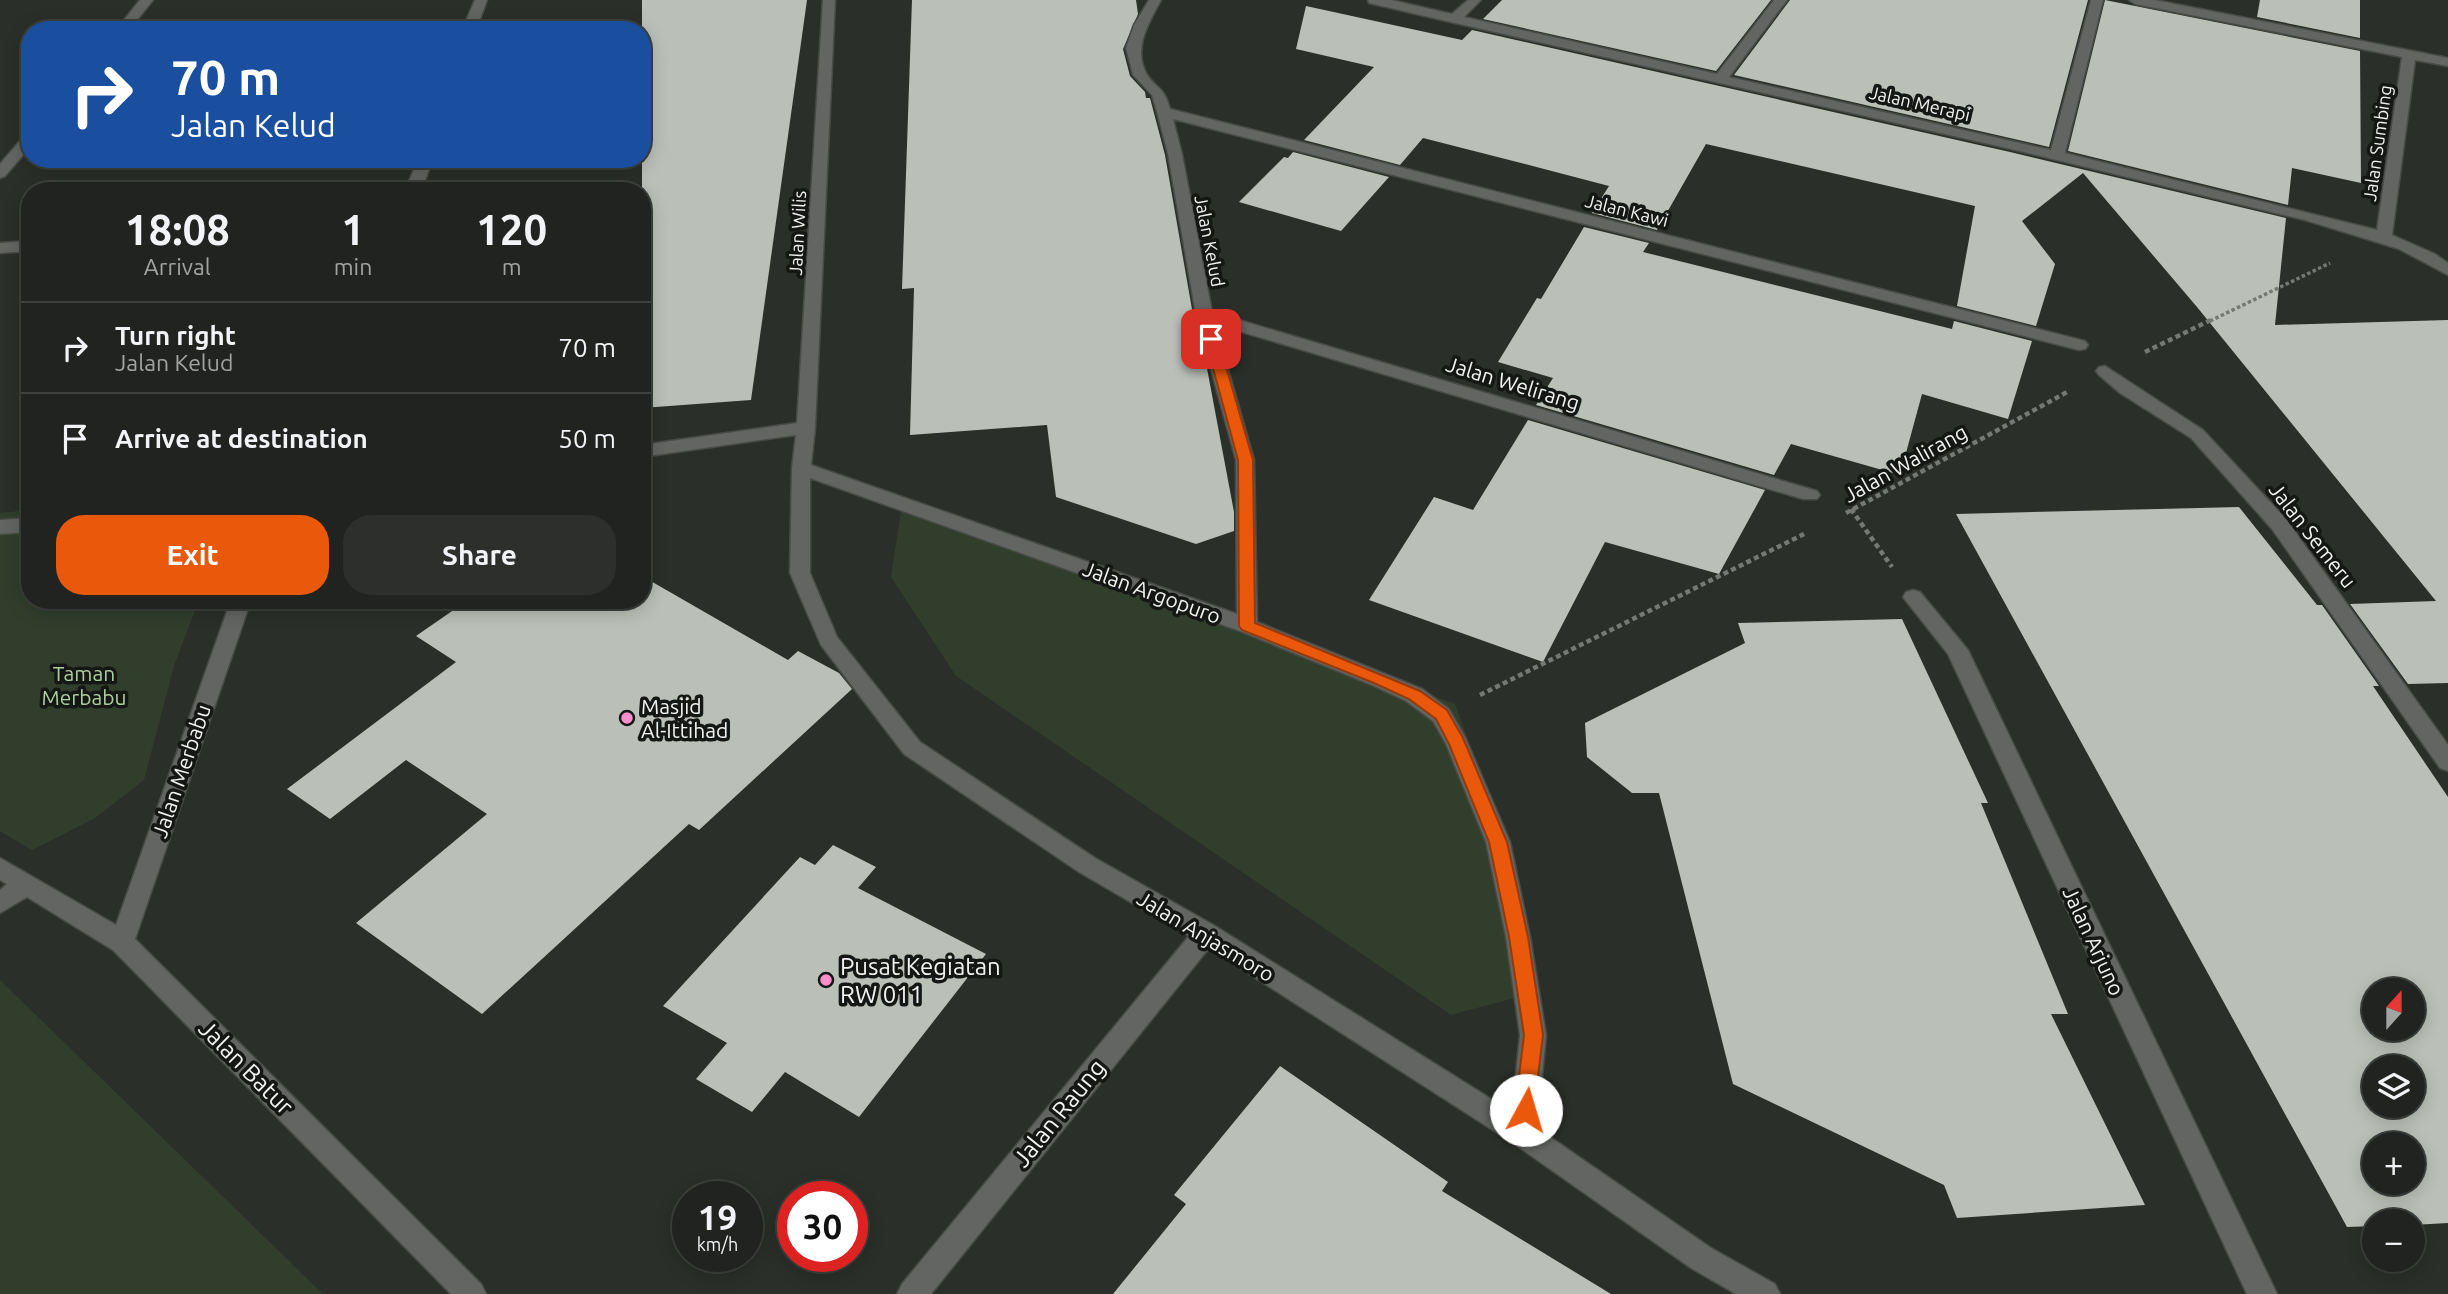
<!DOCTYPE html>
<html lang="en">
<head>
<meta charset="utf-8">
<style>
  body { margin:0; font-family:Ubuntu,sans-serif; background:#2d2f2c; color:#f1f3f6; height:100vh; display:flex; flex-direction:column; font-size:26px; white-space:nowrap }
  * { box-sizing:border-box; margin:0 }
  p { font-size:23px; color:#a2a4a4 }
  .icon { flex:none; width:38px; height:38px; fill:none; stroke:currentColor; stroke-width:2; stroke-linecap:round; stroke-linejoin:round }
  .map { position:relative; flex:1; overflow:hidden }
  .drawer { position:absolute; left:21px; top:182px; width:630px; height:427px; display:flex; flex-direction:column; background:#20231f; border-radius:28px; box-shadow:0 4px 18px #0003,0 0 0 2px #3d403d }
  .drawer>* { flex:none }
  .banner { position:absolute; left:21px; top:21px; width:630px; height:147px; border-radius:28px; box-shadow:0 4px 18px #0003,0 0 0 2px #3d403d; background:#1a4fa0; color:#fff; overflow:hidden }
  .needle { width:46px; rotate:21deg }
  .fabs { position:absolute; left:2362px; top:978px; display:grid; gap:14px }
  .fabs a { display:grid; place-items:center; width:63px; height:63px; border-radius:50%; background:#20231f; box-shadow:0 4px 18px #0003,0 0 0 2px #3d403d; font-size:35px }
  .speed { position:absolute; left:672px; top:1181px; display:flex; gap:14px; font-size:35px; font-weight:700; text-align:center }
  .speed>* { display:grid; place-content:center; width:91px; height:91px; border-radius:50%; background:#20231f; box-shadow:0 4px 18px #0003,0 0 0 2px #3d403d; line-height:1 }
  .speed small { font-size:18px; font-weight:400 }
  .speed .limit { border:10px solid #d22; background:#fff; color:#111 }
  .pin { position:absolute; display:grid; place-items:center; width:60px; height:60px; color:#fff; margin:-30px; border-radius:14px; box-shadow:0 4px 10px #0006 }
  .me { position:absolute; width:77px; margin:-38px; rotate:6deg; stroke-linejoin:round; filter:drop-shadow(0 0 5px #0008) }
  .turn { display:flex; align-items:center; gap:24px; height:147px; padding:0 35px; font-size:32px }
  .turn .icon { width:91px; height:91px; stroke-width:2.5 }
  .turn b { display:block; font-size:49px; line-height:60px }
  .eta { display:flex; justify-content:space-evenly; align-items:center; height:119px; text-align:center }
  .eta b { font-size:42px; font-weight:600; line-height:49px }
  .action { display:flex; gap:14px; margin-top:auto; padding:14px 35px }
  .action a { flex:1; height:80px; border-radius:28px; background:#ea580c; color:#fff; font-size:28px; font-weight:600; line-height:80px; text-align:center }
  .action a+a { background:#2d2f2c; color:#f1f3f6 }
  ul { padding:0; list-style:none }
  li { display:flex; align-items:center; gap:21px; height:91px; padding:0 35px; border-top:2px solid #3d403d }
  li div { flex:1 }
  li b { display:block; font-size:26px }
  li em { font-style:normal }
  .map>svg:first-child { display:block }
  .green { fill:#313e2c }
  .building { fill:#bac0b8; fill-rule:evenodd }
  .lines { fill:none; stroke-linecap:round; stroke-linejoin:round }
  .street-casing { stroke:#474a45; stroke-width:3 }
  .path-far1 { stroke:#757873; stroke-width:3.5; stroke-dasharray:3.5 2.5; stroke-linecap:butt }
  .path { stroke:#757873; stroke-width:4.5; stroke-dasharray:5 3.5; stroke-linecap:butt }
  .street { fill:#626562; fill-rule:evenodd }
  .route { fill:#ea580c; stroke:#983908; stroke-width:2 }
  .poi-dot { fill:#f98fca; stroke:#151714; stroke-width:2.5 }
  .labels { text-anchor:middle; dominant-baseline:central; stroke-width:7; stroke-linejoin:round; paint-order:stroke }
  .far-street-label { font-size:18px; fill:#f1f3f0; stroke:#151714 }
  .street-label { font-size:21px; fill:#f1f3f0; stroke:#151714 }
  .park-label { font-size:21px; fill:#abcf9d; stroke:#151714 }
  .poi-label { font-size:21px; fill:#f1f3f0; stroke:#151714; text-anchor:start }
  .near-poi-label { font-size:24px; fill:#f1f3f0; stroke:#151714; text-anchor:start }
  .near-street-label { font-size:24px; fill:#f1f3f0; stroke:#151714 }
</style>
</head>
<body>
<div class="map">
<svg width="2448" height="1294" viewBox="0 0 2448 1294">
  <rect width="100%" height="100%" fill="#2b2f29"/>
  <path class="green" d="M903 498 1455 704 1491 803 1540 991 1451 1015 956 676 891 577Z
    M30 510V600H199L174 666 144 780 95 818 32 850 0 831V513Z
    M0 980 323 1294H0Z"/>
  <path class="building" d="M642 0H807L751 400 642 408Z
    M912 0H1136L1138 14 1123 49 1130 76 1145 92 1146 98H1150L1165 155 1193 315 1206 363 1234 512V531L1196 544 1056 497 1047 425 910 435 914 288 902 289Z
    M1502 0H1771L1716 71 1483 19Z
    M1790 0H2088L2049 147 1734 75Z
    M2105 0 2360 51 2361 183 2292 168 2288 205 2068 151Z
    M2260 0H2360V38L2257 17Z
    M1306 6 1462 40 1472 30 2010 152 2286 218 2275 325 2448 320V683L2408 684 2350 604 2436 601 2197 307 2083 173 2022 221 2055 264 2036 326 1957 306 1975 206 1706 144 1657 230 1592 213 1609 186 1525 164 1423 138 1400 165 1304 140 1374 67 1296 49Z
    M1293 152 1389 177 1341 231 1239 202 1284 157 1288 158Z
    M1584 227 1649 243 1643 252 1952 329 1954 321 2032 341 2008 419 1922 394 1900 475 1791 444 1774 475 1536 405 1553 378 1498 362 1537 298 1541 299Z
    M1528 420 1765 490 1719 574 1605 542 1543 662 1369 600 1434 497 1473 510Z
    M2239 507 2317 605H2322L2379 686H2373L2448 797V1223L2413 1225V1222H2375V1226L2347 1227 1956 514ZM2375 990H2413V1029H2375ZM2375 1068H2413V1106H2375ZM2375 1144H2413V1183H2375Z
    M642 576 788 660 798 651 839 673 852 689 699 830 689 824 482 1014 356 923 487 814 406 760 330 819 287 789 456 662 416 636 468 600H642Z
    M1902 619 1988 803H1981L2068 1014H2051L2145 1205 1957 1218 1944 1185 1733 1084 1659 793H1632L1587 757 1585 723 1745 643 1738 623Z
    M833 845 876 867 858 888 986 954 859 1117 785 1072 752 1112 696 1079 727 1043 663 1006 800 857 815 865Z
    M1280 1066 1448 1182 1442 1191 1611 1294H1113L1186 1204 1174 1195Z"/>
  <g class="lines">
    <defs>
      <path id="street" d="M140 0H153L129 30H116Z
        M475 0H487L476 30H462Z
        M823 0H835L815 428 811 465 1237 614 1236 460 1196 315 1168 154 1157 112 1152 95 1133 75 1126 48 1134 25 1149 0H1161C1149 23 1133 47 1146 73 1155 89 1164 85 1170 109L2085 341 2088 345 2085 349 2079 350 1173 119 1182 154 1212 312 1817 491 1820 495 1817 499H1803L1215 324 1254 460 1257 622 1422 689 1449 709 1465 737 1510 842 1530 937 1546 1035 1537 1128 1711 1248 1775 1284 1780 1294H1736L1691 1268 1513 1143 1209 948 931 1294H897L902 1284 1189 936 1079 872 904 754 821 645 790 573 792 468 796 435 642 457V445L797 423ZM810 478 1240 631 1372 685 1406 701 1433 721 1446 744 1486 842 1506 937 1520 1035 1512 1112 1215 926 1095 858 920 742 837 637 810 573Z
        M1368 0H1391L1452 14 1468 0H1481L1464 17 1717 74 1774 0H1787L1729 77 2051 150 2091 0H2103L2065 153 2377 230 2402 57 2135 4 2129 0H2155L2448 58V66L2415 60 2392 235 2435 254 2448 263V275L2399 249 2305 220 2011 149 1455 23 1369 3Z
        M30 134V147L5 176 0 178V164L25 135Z
        M418 159H433L421 191H405Z
        M30 241V251L0 253V243Z
        M2105 366 2203 430 2286 519 2448 745V771L2440 768 2272 529 2191 438 2120 393 2099 375 2096 371 2099 367Z
        M30 518V532L0 534V520Z
        M1913 590 1920 592 1968 650 2277 1294H2247L1948 654 1903 597 1906 592Z
        M231 600H251L135 939 481 1284 486 1294H451L113 950 27 897 0 913V890L7 884 0 880V858L116 925Z"/>
    </defs>
    <use href="#street" class="street-casing"/>
    <path class="path-far1" d="M2210 321 2330 263"/>
    <path class="path" d="M2145 352 2213 319
      M1851 509 1892 567
      M1846 513 2069 391
      M1480 695 1804 534"/>
    <use href="#street" class="street"/>
  </g>
  <path class="route" d="M1211 335 1218 339 1253 460 1255 623 1420 691 1447 710 1463 738 1507 842 1528 937 1543 1035 1533 1116 1526 1119 1518 1116 1515 1110 1524 1035 1509 937 1489 842 1449 744 1436 719 1409 699 1374 683 1242 630 1239 626 1238 460 1205 339Z"/>
  <g class="poi-dot">
    <circle cx="627" cy="718" r="7"/>
    <circle cx="826" cy="980" r="7"/>
  </g>
  <g class="labels">
    <g class="far-street-label">
      <text transform="translate(1920 103) rotate(13)">Jalan Merapi</text>
      <text transform="translate(2377 143) rotate(-82)">Jalan Sumbing</text>
      <text transform="translate(1627 210) rotate(14)">Jalan Kawi</text>
      <text transform="translate(797 233) rotate(-87)">Jalan Wilis</text>
      <text transform="translate(1210 241) rotate(79)">Jalan Kelud</text>
    </g>
    <g class="street-label">
      <text transform="translate(1513 383) rotate(17)">Jalan Welirang</text>
      <text transform="translate(1905 463) rotate(-29)">Jalan Walirang</text>
      <text transform="translate(2313 535) rotate(52)">Jalan Semeru</text>
      <text transform="translate(1152 592) rotate(20)">Jalan Argopuro</text>
      <text transform="translate(181 771) rotate(-71)">Jalan Merbabu</text>
      <text transform="translate(1206 936) rotate(31)">Jalan Anjasmoro</text>
      <text transform="translate(2094 941) rotate(65)">Jalan Arjuno</text>
    </g>
    <g class="park-label">
      <text x="84" y="673">Taman<tspan x="84" dy="24">Merbabu</tspan></text>
    </g>
    <g class="poi-label">
      <text x="641" y="706">Masjid<tspan x="641" dy="24">Al-Ittihad</tspan></text>
    </g>
    <g class="near-poi-label">
      <text x="840" y="966">Pusat Kegiatan<tspan x="840" dy="28">RW 011</tspan></text>
    </g>
    <g class="near-street-label">
      <text transform="translate(246 1067) rotate(45)">Jalan Batur</text>
      <text transform="translate(1059 1113) rotate(-51)">Jalan Raung</text>
    </g>
  </g>
</svg>
<div class="fabs">
<a><svg class="needle" viewBox="-14 -14 28 28"><path d="M0-13l5 13h-10z" fill="#e53935"/><path d="M0 13l5-13h-10z" fill="#a2a4a4"/></svg></a>
<a><svg class="icon" aria-label="layers" viewBox="0 0 24 24"><path d="M12 4l9 5-9 5-9-5zM3 14l9 5 9-5"/></svg></a>
<a>+</a>
<a>−</a>
</div>
<div class="speed"><div>19<small>km/h</small></div><div class="limit">30</div></div>
<div class="pin" style="left:1211px;top:339px;background:#d93025"><svg class="icon" aria-label="arrive" viewBox="0 0 24 24"><path d="M6 21V4h12l-3 4 3 4H6"/></svg></div>
<svg class="me" style="left:1526px;top:1110px" viewBox="-20 -20 40 40"><circle r="19" fill="#fff"/><path d="M0-13L10 11 0 6-10 11z" fill="#ea580c"/></svg>
<div class="banner">
<div class="turn"><svg class="icon" aria-label="right" viewBox="0 0 24 24"><path d="M7 20v-9h11M14 6l5 5-5 5"/></svg><div><b>70 m</b>Jalan Kelud</div></div>
</div>
<section class="drawer">
<div class="eta">
<div><b>18:08</b><p>Arrival</p></div>
<div><b>1</b><p>min</p></div>
<div><b>120</b><p>m</p></div>
</div>
<ul>
<li><svg class="icon" aria-label="right" viewBox="0 0 24 24"><path d="M7 20v-9h11M14 6l5 5-5 5"/></svg><div><b>Turn right</b><p>Jalan Kelud</p></div><em>70 m</em></li>
<li><svg class="icon" aria-label="arrive" viewBox="0 0 24 24"><path d="M6 21V4h12l-3 4 3 4H6"/></svg><div><b>Arrive at destination</b></div><em>50 m</em></li>
</ul>
<div class="action"><a>Exit</a><a>Share</a></div>
</section>
</div>
</body>
</html>
